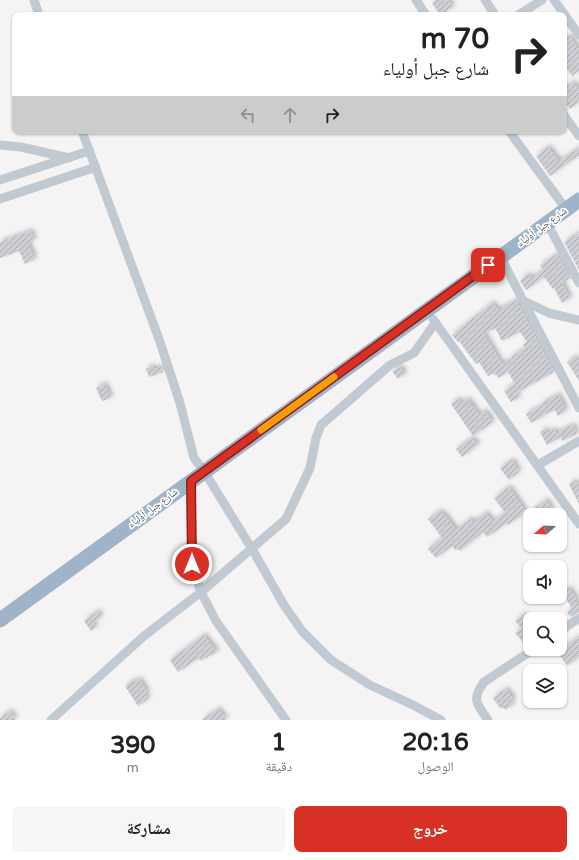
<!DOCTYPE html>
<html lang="ar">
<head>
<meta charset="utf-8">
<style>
  body { margin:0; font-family:"Varela Round","Noto Naskh Arabic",sans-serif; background:#f6f6f6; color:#222; direction:rtl; height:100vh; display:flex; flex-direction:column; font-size:15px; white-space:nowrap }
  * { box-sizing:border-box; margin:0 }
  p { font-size:13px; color:#767676 }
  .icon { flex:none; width:22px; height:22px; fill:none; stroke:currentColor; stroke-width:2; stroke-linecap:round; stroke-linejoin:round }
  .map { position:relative; height:720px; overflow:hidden; direction:ltr }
  .details { display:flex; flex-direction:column; background:#fff; flex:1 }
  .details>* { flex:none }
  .guide { position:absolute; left:12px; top:12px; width:555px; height:122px; border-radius:8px; box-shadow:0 1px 3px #0004; direction:rtl; background:#fff; color:#222; overflow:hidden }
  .needle { width:26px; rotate:251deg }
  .controls { position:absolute; left:523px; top:508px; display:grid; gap:8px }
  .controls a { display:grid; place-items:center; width:44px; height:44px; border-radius:8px; background:#fff; box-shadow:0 1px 3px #0004; font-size:20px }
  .pin { position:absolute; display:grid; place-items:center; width:34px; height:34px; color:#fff; margin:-17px; border-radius:8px; box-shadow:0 2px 6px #0006 }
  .me { position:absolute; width:44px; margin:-22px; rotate:0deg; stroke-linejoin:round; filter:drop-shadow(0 0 3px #0008) }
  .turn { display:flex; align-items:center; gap:14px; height:84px; padding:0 12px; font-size:18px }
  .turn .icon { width:52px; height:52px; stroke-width:2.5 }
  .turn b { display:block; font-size:28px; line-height:34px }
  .lanes { display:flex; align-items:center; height:38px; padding:0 12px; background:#0003; justify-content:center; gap:20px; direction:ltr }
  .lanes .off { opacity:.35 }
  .eta { display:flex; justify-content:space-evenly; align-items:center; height:68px; text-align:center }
  .eta b { font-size:24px; font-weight:800; line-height:28px }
  .primary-button { display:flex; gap:8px; margin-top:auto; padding:8px 12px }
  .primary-button a { flex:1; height:46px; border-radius:8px; background:#d93025; color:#fff; font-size:16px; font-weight:800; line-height:46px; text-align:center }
  .primary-button a+a { background:#f6f6f6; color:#222 }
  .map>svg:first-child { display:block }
  .building { fill:url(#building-hatch); fill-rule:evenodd; filter:url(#shadow) }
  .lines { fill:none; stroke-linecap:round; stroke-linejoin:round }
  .minor { stroke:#c1cad2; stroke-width:9 }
  .trunk { stroke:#9fb4c9; stroke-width:15 }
  .route-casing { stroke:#8d1f18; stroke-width:10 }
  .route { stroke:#d93025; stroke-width:7 }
  .slow { stroke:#f59e0b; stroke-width:7 }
  .labels { text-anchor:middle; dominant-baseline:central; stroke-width:3.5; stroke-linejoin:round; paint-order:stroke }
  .street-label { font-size:10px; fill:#4a5661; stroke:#fff }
</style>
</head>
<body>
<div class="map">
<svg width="579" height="720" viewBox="0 0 579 720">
  <defs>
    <pattern id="building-hatch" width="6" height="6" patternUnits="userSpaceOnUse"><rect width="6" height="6" fill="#cdcfd5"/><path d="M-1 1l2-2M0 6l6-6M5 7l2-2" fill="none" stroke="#a8abb0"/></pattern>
    <filter id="shadow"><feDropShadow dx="2.5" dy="-2.5" stdDeviation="2" flood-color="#0004"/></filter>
  </defs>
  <rect width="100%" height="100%" fill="#f5f3f3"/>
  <path class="building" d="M436 0H448L453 7 440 15 432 3Z
    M570 36 579 50V71L572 76 564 65V39Z
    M573 82 579 90V96L576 98 579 102 570 109 564 100V88Z
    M548 147 559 161 579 148V155L550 176 536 156Z
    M31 231 34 241 28 243 35 259 25 264 19 251 0 258V242Z
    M579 233V270L564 242Z
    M557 254 570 278 562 283 570 298 562 303 554 288 553 289 544 277 526 290 520 281 528 274 531 278 543 270 540 265Z
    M516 300 554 372 516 393 519 398 511 402 504 391 515 384 508 372 498 378 496 374 495 375 493 373 488 376 479 362 476 364 459 341 458 342 452 335 492 303 498 310ZM495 328 502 341 520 332 527 342 523 345 525 348 511 357 512 359 502 364 484 334Z
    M576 357 579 362V381L567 362Z
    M152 366 153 369 162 367 163 372 149 377 146 369Z
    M400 367 405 374 398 379 392 371Z
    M105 384 111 398 102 401 96 388Z
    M558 395 565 407H563L566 411 558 416 555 410 543 415 544 416 531 423 526 414 543 405 542 403Z
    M458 399 461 403 468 399 479 415 485 411 493 422 473 436 451 404Z
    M573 425 577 434 562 441 561 437 547 445 540 432 545 429 547 433 554 430 556 433Z
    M472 438 478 445 462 457 456 449Z
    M512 460 519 472 509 480 500 468Z
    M575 481 579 488V504L569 484Z
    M509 487 526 512 508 525 507 523 487 537 483 532 460 551 458 549 455 550 452 546 436 558 428 549 442 538 428 519 440 511 443 515 444 514 456 530 470 519 473 522 486 513 493 522 505 513 494 498Z
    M546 500 552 508 550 510 554 515H534L531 511Z
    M569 588 577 600 575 601 577 604 579 603V612L570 617 567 612 572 608 562 593Z
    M98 611 101 617 93 623 96 627 91 631 84 621Z
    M524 614 529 621 527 622 530 626V644L527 647 515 633 521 628 515 621Z
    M204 635 217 652 211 656 210 655 201 661 199 658 178 672 170 660Z
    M579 636V652L575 655 577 659 567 666 558 652Z
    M139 679 147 691 145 693 148 699 138 706 125 686 134 680 135 682Z
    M506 689 514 700 511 702 513 704 506 710 504 708H500L493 698Z
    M218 709 227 720H201Z
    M10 711 16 720H0V718Z"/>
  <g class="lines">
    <path class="minor" d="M34 0 39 15
      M416 0 426 15
      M485 0 495 15
      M554 0 579 35
      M518 15 542 0
      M564 115 579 136
      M82 131 159 339 180 403 194 458 204 471 252 549 284 605 302 631 331 660 370 685 413 705 441 720
      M509 131 566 209
      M0 145 21 147 69 158
      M0 180 89 151
      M0 199 96 167
      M547 223 579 283
      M500 256 579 408
      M522 300 549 313 579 320
      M433 319 579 524
      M538 465 579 441
      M191 481 192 564 201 592 216 621 286 720
      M560 631 579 618
      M51 720 144 636 201 592 286 519 310 468 316 438 321 425 390 365 414 353 435 323
      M488 720C477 704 471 700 484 682L534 649"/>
    <path class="trunk" d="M0 620 579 200"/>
  </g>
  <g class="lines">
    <defs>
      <path id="route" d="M192 564 191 481 488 265"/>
    </defs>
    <use href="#route" class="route-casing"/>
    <use href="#route" class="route"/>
    <path class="slow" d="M261 430 334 377"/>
  </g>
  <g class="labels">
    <g class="street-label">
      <text transform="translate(542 227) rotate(-36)">شارع جبل أولياء</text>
      <text transform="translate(153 508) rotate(-36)">شارع جبل أولياء</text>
    </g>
  </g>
</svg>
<div class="controls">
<a><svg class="needle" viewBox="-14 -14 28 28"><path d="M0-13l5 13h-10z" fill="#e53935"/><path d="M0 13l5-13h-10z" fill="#767676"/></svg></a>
<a><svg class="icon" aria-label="sound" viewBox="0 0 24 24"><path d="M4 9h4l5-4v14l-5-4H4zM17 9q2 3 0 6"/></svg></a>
<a><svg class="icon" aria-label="search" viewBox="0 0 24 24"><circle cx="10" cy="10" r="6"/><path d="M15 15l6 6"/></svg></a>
<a><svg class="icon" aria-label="layers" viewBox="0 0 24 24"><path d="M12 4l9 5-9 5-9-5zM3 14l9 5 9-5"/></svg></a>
</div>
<div class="pin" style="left:488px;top:265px;background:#d93025"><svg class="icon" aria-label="arrive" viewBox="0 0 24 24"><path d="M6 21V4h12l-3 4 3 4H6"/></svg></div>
<svg class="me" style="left:192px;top:564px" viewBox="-20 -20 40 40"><circle r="17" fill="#d93025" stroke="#fff" stroke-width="3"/><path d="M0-11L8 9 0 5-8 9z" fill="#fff"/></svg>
<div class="guide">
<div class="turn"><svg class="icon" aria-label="right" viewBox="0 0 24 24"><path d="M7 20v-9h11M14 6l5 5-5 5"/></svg><div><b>70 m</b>شارع جبل أولياء</div></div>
<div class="lanes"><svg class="icon off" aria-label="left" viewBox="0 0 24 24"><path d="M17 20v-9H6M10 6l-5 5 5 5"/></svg><svg class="icon off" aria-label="ahead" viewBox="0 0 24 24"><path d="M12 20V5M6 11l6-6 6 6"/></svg><svg class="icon" aria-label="right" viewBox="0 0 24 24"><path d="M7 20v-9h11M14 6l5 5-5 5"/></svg></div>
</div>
</div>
<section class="details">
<div class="eta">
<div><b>20:16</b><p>الوصول</p></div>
<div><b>1</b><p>دقيقة</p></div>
<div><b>390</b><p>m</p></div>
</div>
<div class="primary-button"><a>خروج</a><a>مشاركة</a></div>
</section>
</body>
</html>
